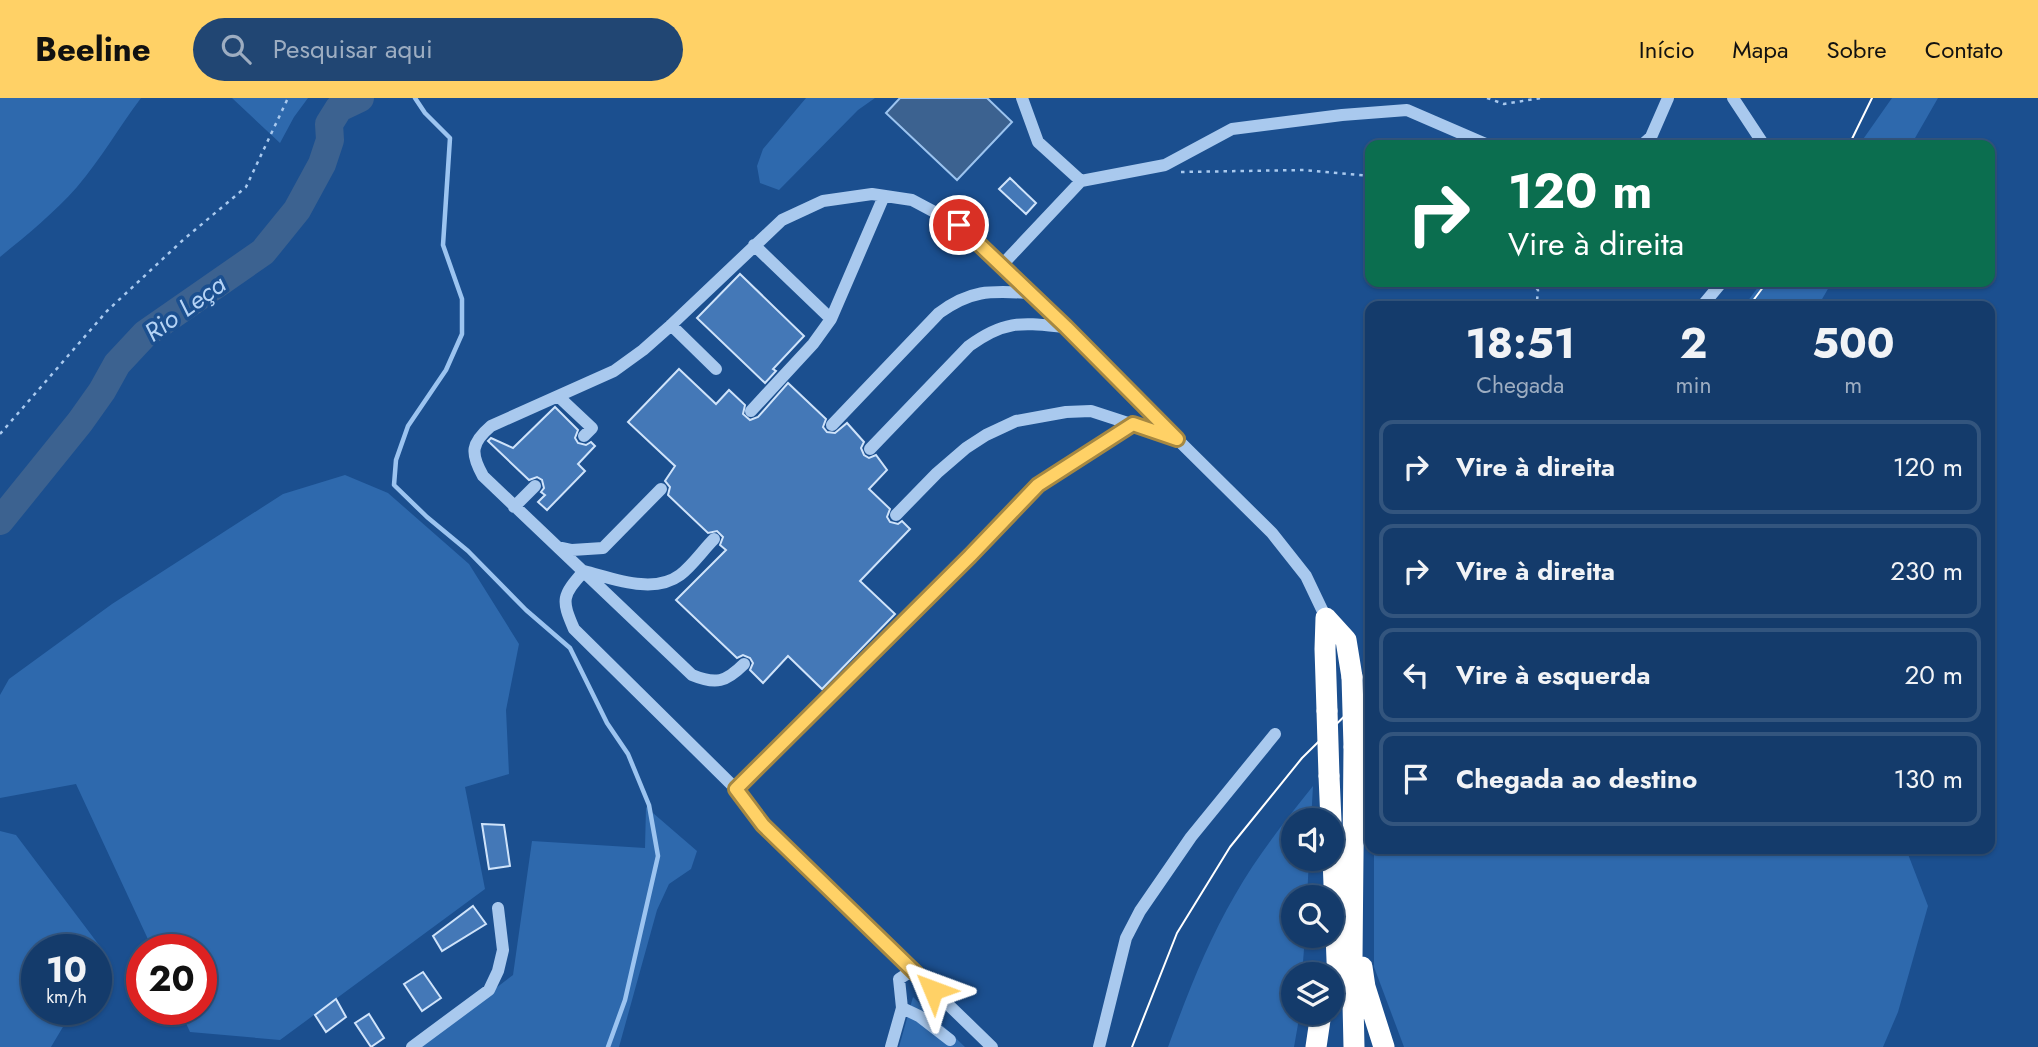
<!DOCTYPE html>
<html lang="pt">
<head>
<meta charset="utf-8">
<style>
  body { margin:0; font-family:Jost,sans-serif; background:#214673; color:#f1f3f6; height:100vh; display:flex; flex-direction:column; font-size:26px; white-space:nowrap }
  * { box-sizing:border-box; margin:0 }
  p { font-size:23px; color:#9dadc1 }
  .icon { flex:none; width:38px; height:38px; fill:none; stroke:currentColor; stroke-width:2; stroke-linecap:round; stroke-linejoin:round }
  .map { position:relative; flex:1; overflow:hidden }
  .sheet { position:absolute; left:1365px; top:203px; width:630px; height:553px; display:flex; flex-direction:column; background:#143b6b; border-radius:14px; box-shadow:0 2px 5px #0004,0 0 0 2px #33557e }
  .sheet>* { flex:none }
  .hud { position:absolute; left:1365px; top:42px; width:630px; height:147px; border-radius:14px; box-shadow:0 2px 5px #0004,0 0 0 2px #33557e; background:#0b6e4f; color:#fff; overflow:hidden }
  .buttons { position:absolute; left:1281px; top:710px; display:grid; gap:14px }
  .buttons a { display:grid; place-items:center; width:63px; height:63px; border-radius:50%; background:#143b6b; box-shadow:0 2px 5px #0004,0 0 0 2px #33557e; font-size:35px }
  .speed { position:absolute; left:21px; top:836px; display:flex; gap:14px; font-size:35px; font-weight:700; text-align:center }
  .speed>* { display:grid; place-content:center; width:91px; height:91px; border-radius:50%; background:#143b6b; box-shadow:0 2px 5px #0004,0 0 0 2px #33557e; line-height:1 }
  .speed small { font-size:18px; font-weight:400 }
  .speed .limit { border:10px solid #d22; background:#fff; color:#111 }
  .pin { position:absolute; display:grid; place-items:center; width:60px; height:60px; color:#fff; margin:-30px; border:4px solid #fff; border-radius:50%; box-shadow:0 2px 7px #0007 }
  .me { position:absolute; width:77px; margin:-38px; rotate:314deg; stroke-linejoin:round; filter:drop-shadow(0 0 5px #0008) }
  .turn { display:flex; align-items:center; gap:24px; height:147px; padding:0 28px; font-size:32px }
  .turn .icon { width:91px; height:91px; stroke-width:2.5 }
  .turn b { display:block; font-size:49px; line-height:60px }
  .eta { display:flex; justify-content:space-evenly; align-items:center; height:119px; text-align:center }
  .eta b { font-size:42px; font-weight:700; line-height:49px }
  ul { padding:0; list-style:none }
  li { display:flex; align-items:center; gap:21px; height:94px; margin:0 14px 10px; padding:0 14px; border:4px solid #33557e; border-radius:14px }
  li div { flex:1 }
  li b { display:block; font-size:26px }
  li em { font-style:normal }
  header { display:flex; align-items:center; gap:42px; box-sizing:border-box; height:98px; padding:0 35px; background:#ffd166; color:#111 }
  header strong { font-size:33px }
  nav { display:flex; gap:38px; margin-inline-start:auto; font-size:24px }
  .search { width:490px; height:63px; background:#214673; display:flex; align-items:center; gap:18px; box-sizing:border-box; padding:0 24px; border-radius:38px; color:#9dadc1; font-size:26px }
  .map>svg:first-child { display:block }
  .green { fill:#2e69ad }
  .water { fill:#3c6290; stroke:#9cc4f0; stroke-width:2 }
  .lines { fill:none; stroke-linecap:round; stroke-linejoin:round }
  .stream { stroke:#9cc4f0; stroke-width:4.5 }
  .river { stroke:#3c6290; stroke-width:28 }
  .building { fill:#4478b7; stroke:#cfe3fa; stroke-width:2 }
  .path { stroke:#a9c9ee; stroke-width:2.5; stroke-dasharray:3.5 5; stroke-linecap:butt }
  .minor { stroke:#a9c9ee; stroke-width:12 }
  .highway { stroke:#fff; stroke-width:21 }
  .tram { stroke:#fff; stroke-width:2 }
  .highway-bridge { stroke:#fff; stroke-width:21 }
  .route-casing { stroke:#a68842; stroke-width:18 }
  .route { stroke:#ffd166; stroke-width:12 }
  .labels { text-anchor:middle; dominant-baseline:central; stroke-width:7; stroke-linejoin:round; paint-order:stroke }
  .water-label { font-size:26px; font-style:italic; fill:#b5d3f5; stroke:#1b4f8f }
</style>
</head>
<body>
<header>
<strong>Beeline</strong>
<div class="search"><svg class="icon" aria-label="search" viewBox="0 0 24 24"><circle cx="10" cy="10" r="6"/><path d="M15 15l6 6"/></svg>Pesquisar aqui</div>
<nav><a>Início</a><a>Mapa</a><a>Sobre</a><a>Contato</a></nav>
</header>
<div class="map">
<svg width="2038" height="949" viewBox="0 0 2038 949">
  <rect width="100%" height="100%" fill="#1b4f8f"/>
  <path class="green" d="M0 0H141C119 29 101 61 77 89 54 115 27 137 0 159Z
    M232 0H308L294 19 280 45Z
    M806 0H875L858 12 779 92 760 85 757 68 763 51Z
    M1892 0H1938L1911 47H1859Z
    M1762 184H1832L1818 208H1744Z
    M345 377 388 395 469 466 519 546 506 612 509 676 465 689 485 791 280 942 190 934 180 912H201V852H153L76 686 0 700V597L9 581 112 506 283 396Z
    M1313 688 1311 723H1293V761H1309L1307 800H1293V838H1305L1302 877H1293V915H1300L1294 949H1168C1187 897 1207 845 1235 797 1257 758 1285 723 1313 688Z
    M646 709 697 753 691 771 669 786 657 812 619 949H419L513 877 532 743 645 750Z
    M0 733 16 737 105 855 96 871V852H37V912H73L51 949H0Z
    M1374 751H1906L1928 808 1898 914 1883 949H1404L1374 869Z
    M913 899 965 949H899Z"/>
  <path class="water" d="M900 0H987L1012 24 957 82 886 15Z"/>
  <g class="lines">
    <path class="stream" d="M415 0 425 15 450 40 443 147 462 201V236L446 272 408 328 396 362 394 387 427 419 468 453 526 512 570 550 607 625 628 656 649 707 658 758 625 902 608 949"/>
    <path class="river" d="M0 423 80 324 102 293 117 266 145 236 263 154 297 112 322 66 330 42 329 26 339 10 360 0"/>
  </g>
  <path class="building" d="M1010 80 1036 105 1026 116 999 91Z
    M740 176 804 238 773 271 776 273 765 285 697 220Z
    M679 271 716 306 729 292 745 307 743 316 750 322 758 319 788 285 826 321 823 329 827 334 835 335 847 325 864 344 861 350 864 357 869 360 876 357 887 372 869 391 890 411 887 419 890 424 898 426 902 423 910 431 860 483 895 516 822 591 788 558 763 585 750 572 753 565 750 560 743 557 737 560 676 502 726 452 720 447 723 439 717 433 708 435 668 397 670 389 665 383 675 368 628 324Z
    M555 309 578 332 575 340 578 345 586 347 591 344 595 348 578 366 585 373 547 412 538 404 545 397 541 394 544 390 542 382 537 379 529 382 488 343 491 340 513 350Z
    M482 726 504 727 510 768 489 771Z
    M473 808 486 826 442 853 433 838Z
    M423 874 441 900 422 913 404 886Z
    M336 901 346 919 326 934 315 917Z
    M369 916 384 940 371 949 355 925Z"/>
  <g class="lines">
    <path class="path" d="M1487 0 1504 6 1541 0
      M1181 74 1304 72 1370 78
      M1531 184 1538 192 1537 203 1534 208
      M0 336 107 213 183 142 246 89 288 0"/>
    <path class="minor" d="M1022 0 1038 44 1081 83
      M1733 0 1764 47
      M1642 47 1651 39 1668 0
      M754 147 831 221
      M1002 167 1081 83 1165 67 1232 31 1342 17 1407 12 1488 47
      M1702 208 1722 184
      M671 227 716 271
      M559 299 592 330 584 338
      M751 313 813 246 831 221 884 98
      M832 327 939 215C972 191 991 193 1030 195
      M870 351 969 248C1006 221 1023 225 1066 229
      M514 409 535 388
      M896 417 937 375 966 350 986 337 1016 323 1066 314 1091 313 1177 341 1272 435 1306 478 1326 520
      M714 441C703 452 692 468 680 477 653 497 612 480 584 473 562 498 561 501 574 531L736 691 763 727 992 949
      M558 449 572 452 603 450 661 391
      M744 566C726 584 716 587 692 577L483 378C470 355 471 345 491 328L614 273 643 252 669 229 782 122 823 103 872 96 912 102 959 127 1066 229 1177 341
      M736 691 970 458 1038 387 1133 326
      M902 910 919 918 950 942
      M412 949 489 892 498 873 503 852 498 810
      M891 949 902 910 899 881 913 872
      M1099 949 1126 840 1140 813 1191 739 1275 636"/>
    <path class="highway" d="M1326 520 1325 551 1327 613
      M1326 520 1346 542 1352 579
      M1354 649 1352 861 1354 949
      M1329 678 1331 723
      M1332 736 1338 887
      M1362 869 1365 889 1384 949
      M1316 949 1321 915"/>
    <path class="tram" d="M1849 47 1872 0
      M1749 208 1767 184
      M1132 949 1177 835 1230 749 1302 660 1370 593"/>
    <path class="highway-bridge" d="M1352 579 1354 649
      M1327 613 1329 678"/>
  </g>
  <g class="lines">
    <defs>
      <path id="route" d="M933 892 763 727 736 691 970 458 1038 387 1133 326 1177 341 1066 229 959 127"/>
    </defs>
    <use href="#route" class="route-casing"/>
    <use href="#route" class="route"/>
  </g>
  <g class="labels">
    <g class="water-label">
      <text transform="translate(185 210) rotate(-36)">Rio Leça</text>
    </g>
  </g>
</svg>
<div class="buttons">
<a><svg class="icon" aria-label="sound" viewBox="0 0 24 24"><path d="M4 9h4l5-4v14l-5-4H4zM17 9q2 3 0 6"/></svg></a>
<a><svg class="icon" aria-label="search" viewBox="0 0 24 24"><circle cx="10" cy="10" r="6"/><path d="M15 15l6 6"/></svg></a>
<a><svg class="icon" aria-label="layers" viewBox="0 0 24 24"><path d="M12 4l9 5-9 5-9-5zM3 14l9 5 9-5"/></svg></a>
</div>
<div class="speed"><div>10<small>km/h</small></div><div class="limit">20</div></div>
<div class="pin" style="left:959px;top:127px;background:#d93025"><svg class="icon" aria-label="arrive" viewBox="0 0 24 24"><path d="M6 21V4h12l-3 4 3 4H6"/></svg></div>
<svg class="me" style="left:933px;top:892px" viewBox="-20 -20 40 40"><path d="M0-17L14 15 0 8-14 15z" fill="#ffd166" stroke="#fff" stroke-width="4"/></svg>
<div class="hud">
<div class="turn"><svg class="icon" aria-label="right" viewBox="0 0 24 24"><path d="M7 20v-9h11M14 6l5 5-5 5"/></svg><div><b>120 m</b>Vire à direita</div></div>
</div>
<section class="sheet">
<div class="eta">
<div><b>18:51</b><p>Chegada</p></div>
<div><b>2</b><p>min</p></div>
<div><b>500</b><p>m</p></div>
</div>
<ul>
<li><svg class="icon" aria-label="right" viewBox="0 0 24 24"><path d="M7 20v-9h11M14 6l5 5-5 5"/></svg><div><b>Vire à direita</b></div><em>120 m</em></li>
<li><svg class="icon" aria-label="right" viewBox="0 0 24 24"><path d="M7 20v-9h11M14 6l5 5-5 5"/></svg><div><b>Vire à direita</b></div><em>230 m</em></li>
<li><svg class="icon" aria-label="left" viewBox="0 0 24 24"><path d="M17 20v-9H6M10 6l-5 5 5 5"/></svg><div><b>Vire à esquerda</b></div><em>20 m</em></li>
<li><svg class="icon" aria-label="arrive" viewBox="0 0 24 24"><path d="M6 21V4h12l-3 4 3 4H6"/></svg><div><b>Chegada ao destino</b></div><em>130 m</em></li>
</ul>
</section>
</div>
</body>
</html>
